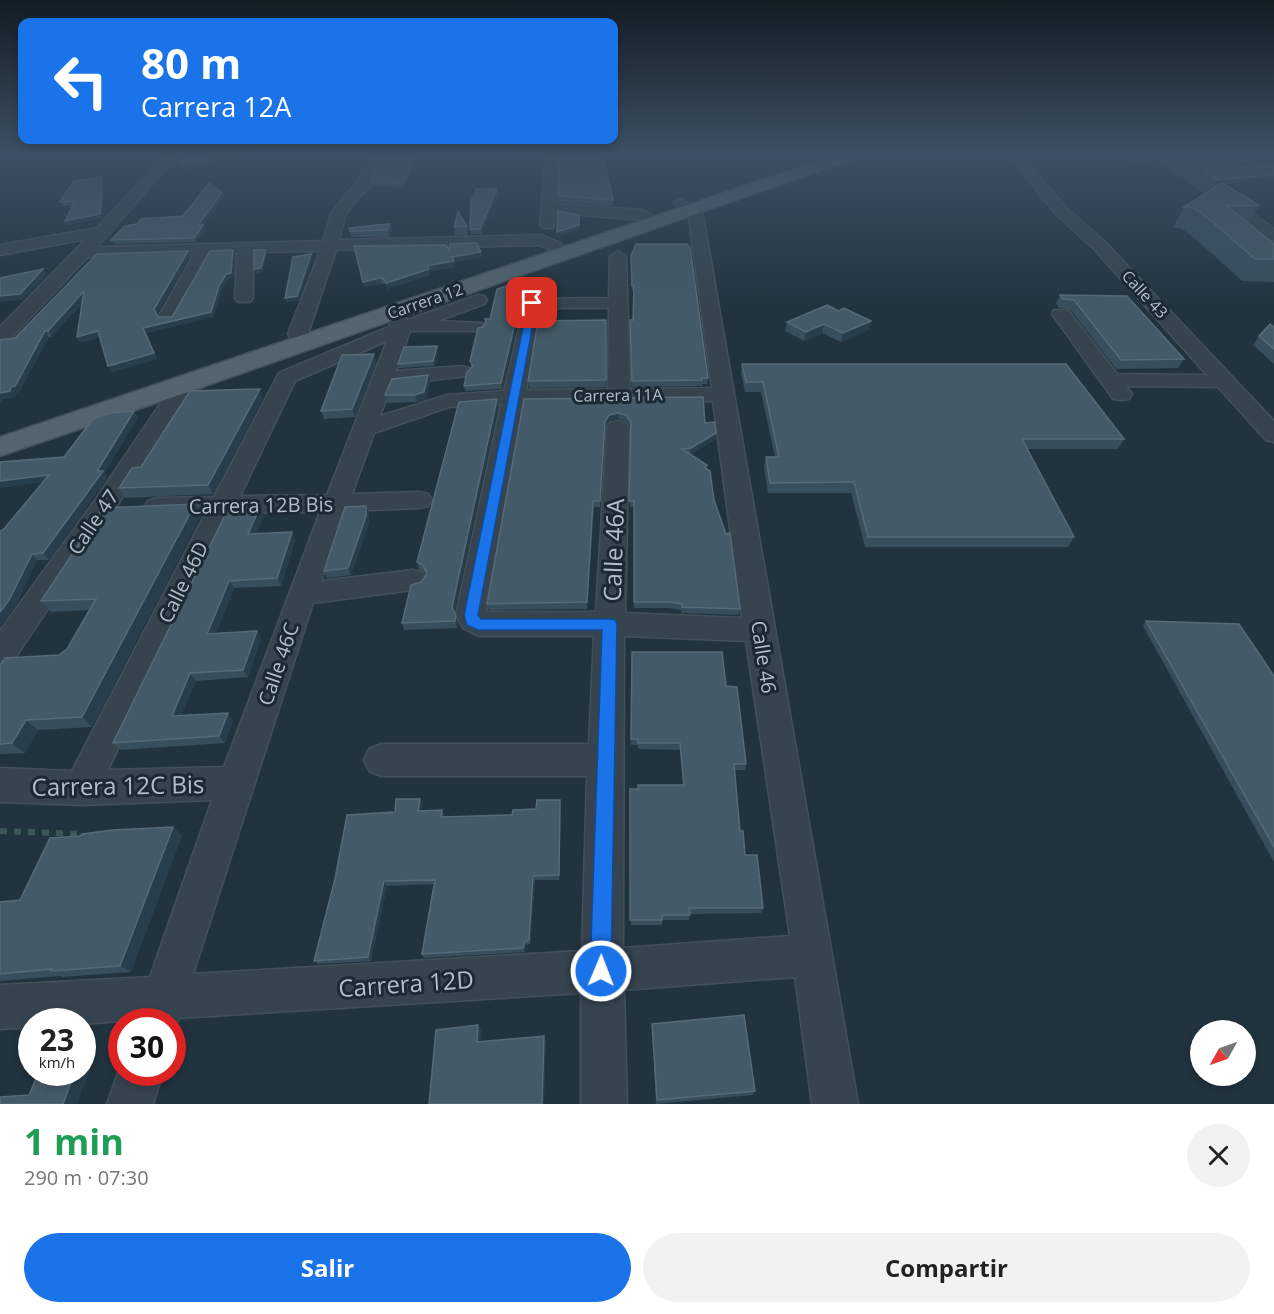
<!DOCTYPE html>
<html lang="es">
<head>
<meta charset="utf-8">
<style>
  body { margin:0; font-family:"Open Sans",sans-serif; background:#f2f2f2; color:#222; height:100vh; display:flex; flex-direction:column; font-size:22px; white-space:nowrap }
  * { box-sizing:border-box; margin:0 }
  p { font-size:20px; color:#767676 }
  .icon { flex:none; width:33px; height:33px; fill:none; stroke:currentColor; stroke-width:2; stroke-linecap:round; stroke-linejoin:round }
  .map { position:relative; height:1104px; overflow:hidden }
  .details { display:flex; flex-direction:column; background:#fff; flex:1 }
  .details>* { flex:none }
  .guide { position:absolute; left:18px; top:18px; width:600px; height:126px; border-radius:12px; box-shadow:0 3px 9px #0003; background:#1a73e8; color:#fff; overflow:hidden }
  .needle { width:39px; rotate:230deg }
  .fabs { position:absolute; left:1190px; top:1020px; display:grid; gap:12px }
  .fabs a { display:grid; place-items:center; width:66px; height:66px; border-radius:50%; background:#fff; box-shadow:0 3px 9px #0003; font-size:30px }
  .speed { position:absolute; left:18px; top:1008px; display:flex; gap:12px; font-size:30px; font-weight:700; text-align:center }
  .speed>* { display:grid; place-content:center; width:78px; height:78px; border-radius:50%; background:#fff; box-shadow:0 3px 9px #0003; line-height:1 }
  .speed small { font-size:15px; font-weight:400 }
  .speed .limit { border:9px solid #d22; background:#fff; color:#111 }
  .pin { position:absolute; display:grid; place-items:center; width:51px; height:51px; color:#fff; margin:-26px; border-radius:12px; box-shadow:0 3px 9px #0006 }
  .me { position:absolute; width:66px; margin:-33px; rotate:1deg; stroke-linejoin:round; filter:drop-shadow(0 0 4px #0008) }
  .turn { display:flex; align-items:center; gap:21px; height:126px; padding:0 24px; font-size:27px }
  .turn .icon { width:78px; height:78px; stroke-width:2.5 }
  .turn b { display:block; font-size:42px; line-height:51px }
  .round { display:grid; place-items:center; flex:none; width:63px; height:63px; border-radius:32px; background:#f2f2f2 }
  .head { display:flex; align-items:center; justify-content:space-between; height:102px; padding:0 24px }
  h1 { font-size:36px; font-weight:700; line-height:45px; color:#1e9e55 }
  .primary-button { display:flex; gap:12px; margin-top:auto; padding:12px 24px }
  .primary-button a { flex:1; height:69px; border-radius:36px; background:#1a73e8; color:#fff; font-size:24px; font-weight:700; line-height:69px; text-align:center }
  .primary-button a+a { background:#f2f2f2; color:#222 }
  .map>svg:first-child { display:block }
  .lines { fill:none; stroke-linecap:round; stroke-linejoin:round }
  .minor-casing { stroke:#41505b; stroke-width:3 }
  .major-casing { stroke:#41505b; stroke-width:3 }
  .path { stroke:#3c5856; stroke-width:6; stroke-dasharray:7 7; stroke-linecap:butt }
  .minor { fill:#35444f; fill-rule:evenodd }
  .major { fill:#53636f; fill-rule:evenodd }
  .wall { fill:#384e5c }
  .shaded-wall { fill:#293e4c }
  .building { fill:#455a68; stroke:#566a77; stroke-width:1.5 }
  .route { fill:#1a73e8; stroke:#114b97; stroke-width:1.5 }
  .labels { text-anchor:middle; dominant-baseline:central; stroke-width:6; stroke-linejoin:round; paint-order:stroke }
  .far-street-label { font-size:16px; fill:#b1bfca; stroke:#1a2934 }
  .street-label { font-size:20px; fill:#b1bfca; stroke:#1a2934 }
  .near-street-label { font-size:24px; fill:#b1bfca; stroke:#1a2934 }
</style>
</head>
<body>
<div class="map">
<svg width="1274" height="1104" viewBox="0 0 1274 1104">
  <rect width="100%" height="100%" fill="#21333f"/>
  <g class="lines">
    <defs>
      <path id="minor" d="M165 155H178L97 247 323 241 332 212 358 181 374 155H386L369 186 346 213 339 240 541 235 560 243 562 246 554 251 539 245 336 250 308 334 305 338H291L288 334 320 251 253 252V298L250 302H238L235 298 237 253 211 254 177 316 175 320H161L159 316 194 254 88 257 7 342 0 344V327L86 239 0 255V245L97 228Z
        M546 155H558L557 204 643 210 651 215 643 220 556 213 553 228H543L540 225Z
        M1008 155H1021L1067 209 1106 243 1274 421V442L1266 440 1218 387 1126 386 1132 394 1129 399 1121 400 1113 399 1052 314 1054 310H1068L1117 374 1207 375 1094 249 1057 215Z
        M1156 155H1170L1186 166 1274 159V167L1196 173 1274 229V241L1268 239Z
        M681 199 702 210 858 1104H812L795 977 624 990 627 1104H581V993L179 1018 172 1035V1022L135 1020 82 1024V1022H32V1027L0 1029V985L150 977 212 800 82 805 0 802V768L72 771 205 514 157 516 148 513 144 507 148 501 157 498 214 497 279 373 391 326 384 312 386 308H400L407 320 478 295 484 296 487 300 484 304 438 321 482 323 485 327 482 331H410L396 371 462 366 469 368 472 372 469 376 392 384 380 416 447 395 504 391 526 299 609 298 610 256 618 251 626 256 630 389 712 388 688 212 674 203ZM540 308H609L608 389 526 390ZM387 341 327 495 240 496 295 381ZM713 401 742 618 625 613 629 428 626 423 618 421 610 423 607 428 596 612H486L523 403ZM501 404 456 615 463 628 478 636H594L589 744H381L369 749 364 760 369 771 381 776H587L582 951 193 974 313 603 413 590 423 587 427 580 423 573 413 570 321 581 346 511 419 508 428 506 432 500 428 494 419 492 352 494 374 433 449 407ZM320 512 224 767 108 770 231 513ZM624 636 746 641 790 936 623 948Z
        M182 380 189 382 193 386 111 515 11 664 0 668V631L93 503 175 382Z
        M122 1062V1072H163L153 1104H107Z"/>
      <path id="major" d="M836 155H858L856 158 191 391 0 456V437Z"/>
    </defs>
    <use href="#minor" class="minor-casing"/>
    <use href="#major" class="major-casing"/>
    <path class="path" d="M0 831 84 834"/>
    <use href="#minor" class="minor"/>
    <use href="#major" class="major"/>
  </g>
  <path class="wall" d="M418 155 404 188 371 186 370 182Z
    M1123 155H1160L1162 156 1160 160 1134 162Z
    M1173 155H1274V157L1187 164Z
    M1274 165V179L1223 184 1259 205 1249 223 1274 244V282L1242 281 1197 240 1181 228H1173L1184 207 1219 184H1216L1202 175 1205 170Z
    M104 181 102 218 67 225 73 205 63 206 60 202Z
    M497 189 498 194 481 234H471L470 229Z
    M222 193 224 197 203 226 205 229 195 242 114 244 111 240 183 216Z
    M559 196 613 200V206L559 202Z
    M390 224 392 230 389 237H352L349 228Z
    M467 226 468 235H455L454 227Z
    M354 246 481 252 482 257 455 262V267L429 271 430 275 387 289 386 284H381L364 287Z
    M188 251 190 256 157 315 158 317H172L235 255 234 278 228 279 221 291 213 317 146 333 157 359 112 372 108 366 99 337 80 343 77 337 83 302 52 337H49L19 392 16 393 15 397 3 399 1 403 15 338 97 254Z
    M631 256 708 378 707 384H702V386L632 387 630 320H633L634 291H632Z
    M526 286 502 389 465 391 464 386 472 368 470 361 483 327 485 323V319H490Z
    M1060 295 1127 296 1184 359 1178 368 1116 369 1070 309 1059 308 1056 303Z
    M827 305 869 330 841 342 822 333 804 341 785 331 787 322Z
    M606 320V387L529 388 528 381Z
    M1274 327V364L1253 345 1259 336Z
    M438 351 434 366 399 368 398 364Z
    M377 362 355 417 324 419 321 411Z
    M742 364 1124 439 1118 449H1027L1074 537 1068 547H865L851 493H768L764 467 766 457H775L761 392H745L741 373Z
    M430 382 426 399 417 402 387 403 385 395Z
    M263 398 213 494 125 498 119 488 141 467Z
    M497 399 498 406 454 613 458 623 457 628 404 630 402 623 421 582 426 575 425 572 419 570 417 562Z
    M524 399 705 423 716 439 691 454 707 465V468L740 609 739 615 682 613 681 610 669 608H634V507H630L631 428 627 421 619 419 609 421 605 428 600 507H594L587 609 489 610 487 604Z
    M138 418 104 473 107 478 49 560H37L15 607 3 530 64 457Z
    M366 506 369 513V523L351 575 327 578 324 571Z
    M201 515 92 727 38 730 25 753 0 754V665L59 655 67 649 89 610 51 612 41 601Z
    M264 515 256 534 295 540 281 586 234 588 216 633 261 638 248 677 196 681 181 716 233 720 225 743 120 750 113 743Z
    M1146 621 1274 676V862L1143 626Z
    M726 686 746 764 745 770H734L740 831 745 855 763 908 761 913 689 914V920H662V925H631L630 789 683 785 680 750 638 749V745H631V739Z
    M560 800 561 805 559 880H535L530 944 526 945 525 952 424 958 422 954 434 884 387 886 371 961 318 964 314 961 395 812 422 804 421 810H442L444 815 443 817 512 815 536 809Z
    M182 835 131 972 63 977 60 976 0 981V902L20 900Z
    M652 1024 755 1091 752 1095 656 1104Z"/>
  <path class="shaded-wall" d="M216 155H228L227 157 219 158 217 162 206 163 204 168 182 170 179 164Z
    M416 155H418L404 188 403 183Z
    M1274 175V179L1216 184 1218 180Z
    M102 177 104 181 102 218 67 225 65 221Z
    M497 189 498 194 481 234 480 229Z
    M222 193 224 197 203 226 205 229 195 242 194 238 198 225Z
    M579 215V229L557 237V232Z
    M390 224 392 230 389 237 387 230Z
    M233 250 235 255 234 278 228 279 221 291 213 317 146 333 157 359 112 372 108 366 143 328 211 312 219 286Z
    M266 250 267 254 263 272 255 274 254 269Z
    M188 251 190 256 157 315 154 309Z
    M481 252 482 257 455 262V267L429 271 430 275 387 289 386 283 427 266 452 257Z
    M311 254 313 258 299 300 287 303 285 298Z
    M43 269 47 275 23 300 0 302V296Z
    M380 278 381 284 364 287 363 282Z
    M525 280 526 286 502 389 501 383Z
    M84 291 87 297 52 337 48 331Z
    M871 321 869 330 841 342 843 333Z
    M824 324 822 333 804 341 806 332Z
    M45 331 49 337 19 392 16 393 15 397 3 399 1 403H0V393L11 387Z
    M98 331 101 337 80 343 77 337Z
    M437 346 438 351 434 366 433 361Z
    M374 354 377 362 355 417 352 409Z
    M428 375 430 382 426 399 417 402 415 395Z
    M260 389 263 398 213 494 208 485Z
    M497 399 498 406 454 615 452 607Z
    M134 411 138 418 104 473 107 478 49 560 43 553 97 471Z
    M618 413 619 419 609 421 605 428 600 507 605 422 609 415Z
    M716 433V439L690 454 691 448Z
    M49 475 54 481 0 488V481Z
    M593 501 594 507 587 609V602Z
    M195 504 201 515 92 727 82 717Z
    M366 506 369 513V523L351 575 348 568Z
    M260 507 264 515 252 542 248 534Z
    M292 532 295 540 281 586 277 578Z
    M32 554 37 560 15 607 0 627V612Z
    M229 581 234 588 213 641 207 634Z
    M456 616 458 623 457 628 455 621Z
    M257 631 261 638 248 677 243 670Z
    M190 673 196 681 178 724 172 716Z
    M228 713 233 720 225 743 219 736Z
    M26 720 38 730 25 753 12 743Z
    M420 799 422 804 420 815 418 811Z
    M560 800 561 805 559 880V875Z
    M173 827 182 835 131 972 120 966Z
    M533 876 535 880 530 944 529 940Z
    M384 881 387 886 371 961 368 957Z
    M525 941 526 945 525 952 523 948Z
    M478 1025 482 1030 481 1047 477 1042Z
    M544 1036 546 1041 544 1104H542Z
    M82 1067 90 1070 77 1104H63L75 1072H82Z"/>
  <path class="building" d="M185 155H216L215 156 204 157 202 162 179 164Z
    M385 155H416L403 183 370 182Z
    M559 155H603L613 200 559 196Z
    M1132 155H1160L1162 156 1136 157Z
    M1182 155H1247L1189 159Z
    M1274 165V175L1218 180 1205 170Z
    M102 177 100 214 65 221 75 201 60 202 74 181Z
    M209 183 222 193 198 225H203L194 238 111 240 125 226 137 224 141 219 183 216Z
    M1222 183 1259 205 1227 206 1274 244V259H1255L1209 219 1192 207H1184Z
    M477 189H497L480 229H470L471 201Z
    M558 211 579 215V225L557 232Z
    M458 212 467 226 454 227Z
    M390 224 387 230 350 231 349 228Z
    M476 243 481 252 452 257 454 261 427 266 429 269 386 283 384 279 380 278 363 282 354 246 446 245 449 250 450 244Z
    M636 244H687L690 247 708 378H702V380L632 381 630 320H633L634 286H632L631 256Z
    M233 250 231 273 226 274 219 286 211 312 143 328 154 353 108 366 98 331 77 337 84 291 48 331H45L15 386 11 387 10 391 0 393V340L15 338 97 254 188 251 154 309 158 317H172L210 251Z
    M254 250H266L261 268 254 269Z
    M311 254 297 296 285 298 293 257Z
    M43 269 20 294 0 296V278Z
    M525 280 501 383 464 386 467 372 473 366 470 361 478 328 483 327 486 321 485 319H490L497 289Z
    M1060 295 1127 296 1184 359 1121 360 1074 300 1063 299Z
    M827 305 839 311 844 308 871 321 843 333 824 324 806 332 787 322Z
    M606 320V380L528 381 538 321Z
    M1270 324 1274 327V349L1259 336Z
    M437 346 433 361 398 364 404 347Z
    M374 354 352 409 321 411 342 355Z
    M742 364H1066L1124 439H1022L1074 537H868L854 482 770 483 766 457H779L763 382H746Z
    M428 375 424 392 415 395H385L392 379Z
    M260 389 208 485 119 488 132 468 141 467 190 391Z
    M703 397 705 423 715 422 716 433 691 448 682 449 707 465 704 467 710 471 714 500 726 534 730 533 740 609 682 607V604L670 602H634V501H629L631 422 626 415 618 413 609 415 605 422 600 501H593L587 602 487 604 524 399Z
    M497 399 452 607 456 616 455 621 402 623 411 585 421 582 427 574 423 565 417 562 459 402Z
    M134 411 97 471H103L43 553 32 554 9 600 0 612V531L3 530 49 475 0 481V462L64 457 93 419 110 413Z
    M195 504 82 717 26 720 12 743 0 744V665L5 658 59 655 67 649 96 599 41 601 103 508Z
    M366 506V516L348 568 324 571 345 507Z
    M229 507H260L248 534 292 532 277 578 229 581 207 634 257 631 243 670 190 673 172 716 228 713 219 736 113 743Z
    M1146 621 1239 624 1274 676V847Z
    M632 652H722L726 686 737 687 746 764H734L740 831H743L745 855H757L763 908H689L690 915H662V920H630V789H638V785H684L680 743H638V739H631Z
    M396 799H420L418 811 442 810 441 817 512 815 513 810 536 809 537 800H560L559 875 533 876 529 940 525 941 523 948 422 954 435 880 384 881 368 957 314 961 335 879 347 815 395 812Z
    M173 827 120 966 51 971 52 969 0 974V902L20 900 50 838 80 836 82 834 113 830Z
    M744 1015 755 1091 657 1100 652 1024Z
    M478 1025 477 1042 544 1036 542 1104H429L436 1030Z
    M39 1072H75L63 1104H0V1097L29 1095Z"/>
  <linearGradient id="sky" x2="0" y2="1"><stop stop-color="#121c23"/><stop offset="0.5" stop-color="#3d5063"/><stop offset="1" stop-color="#3d5063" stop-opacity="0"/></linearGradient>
  <rect width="1274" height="309" fill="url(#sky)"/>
  <path class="route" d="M532 300 537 303 478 615 481 619H610L615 620 617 624 611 971 608 978 601 982 593 978 590 971 602 630H478L467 625 464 615 528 303Z"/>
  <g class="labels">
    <g class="far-street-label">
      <text transform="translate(1145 294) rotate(47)">Calle 43</text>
      <text transform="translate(425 301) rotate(-19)">Carrera 12</text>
      <text transform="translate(618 395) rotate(-1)">Carrera 11A</text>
    </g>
    <g class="street-label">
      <text transform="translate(261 505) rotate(-1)">Carrera 12B Bis</text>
      <text transform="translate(93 522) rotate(-56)">Calle 47</text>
      <text transform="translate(183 582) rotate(-64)">Calle 46D</text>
      <text transform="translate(764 657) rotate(81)">Calle 46</text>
      <text transform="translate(278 664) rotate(-71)">Calle 46C</text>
    </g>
    <g class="near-street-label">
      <text transform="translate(613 550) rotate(-88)">Calle 46A</text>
      <text transform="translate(118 785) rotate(-1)">Carrera 12C Bis</text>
      <text transform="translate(406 983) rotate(-4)">Carrera 12D</text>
    </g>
  </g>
</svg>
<div class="fabs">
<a><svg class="needle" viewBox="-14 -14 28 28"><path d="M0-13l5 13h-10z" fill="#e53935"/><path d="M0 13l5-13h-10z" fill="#767676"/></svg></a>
</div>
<div class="speed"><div>23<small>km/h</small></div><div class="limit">30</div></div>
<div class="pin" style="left:532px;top:303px;background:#d93025"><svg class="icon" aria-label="arrive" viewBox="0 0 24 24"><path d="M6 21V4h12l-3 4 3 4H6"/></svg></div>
<svg class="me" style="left:601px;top:971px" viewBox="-20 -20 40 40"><circle r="17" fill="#1a73e8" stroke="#fff" stroke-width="3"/><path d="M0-11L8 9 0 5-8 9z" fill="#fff"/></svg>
<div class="guide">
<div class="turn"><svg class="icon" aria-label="left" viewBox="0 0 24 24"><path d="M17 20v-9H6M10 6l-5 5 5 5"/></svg><div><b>80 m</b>Carrera 12A</div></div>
</div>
</div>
<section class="details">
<div class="head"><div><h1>1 min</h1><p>290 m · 07:30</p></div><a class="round"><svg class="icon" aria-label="close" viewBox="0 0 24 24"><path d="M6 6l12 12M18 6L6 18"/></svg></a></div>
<div class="primary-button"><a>Salir</a><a>Compartir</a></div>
</section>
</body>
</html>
